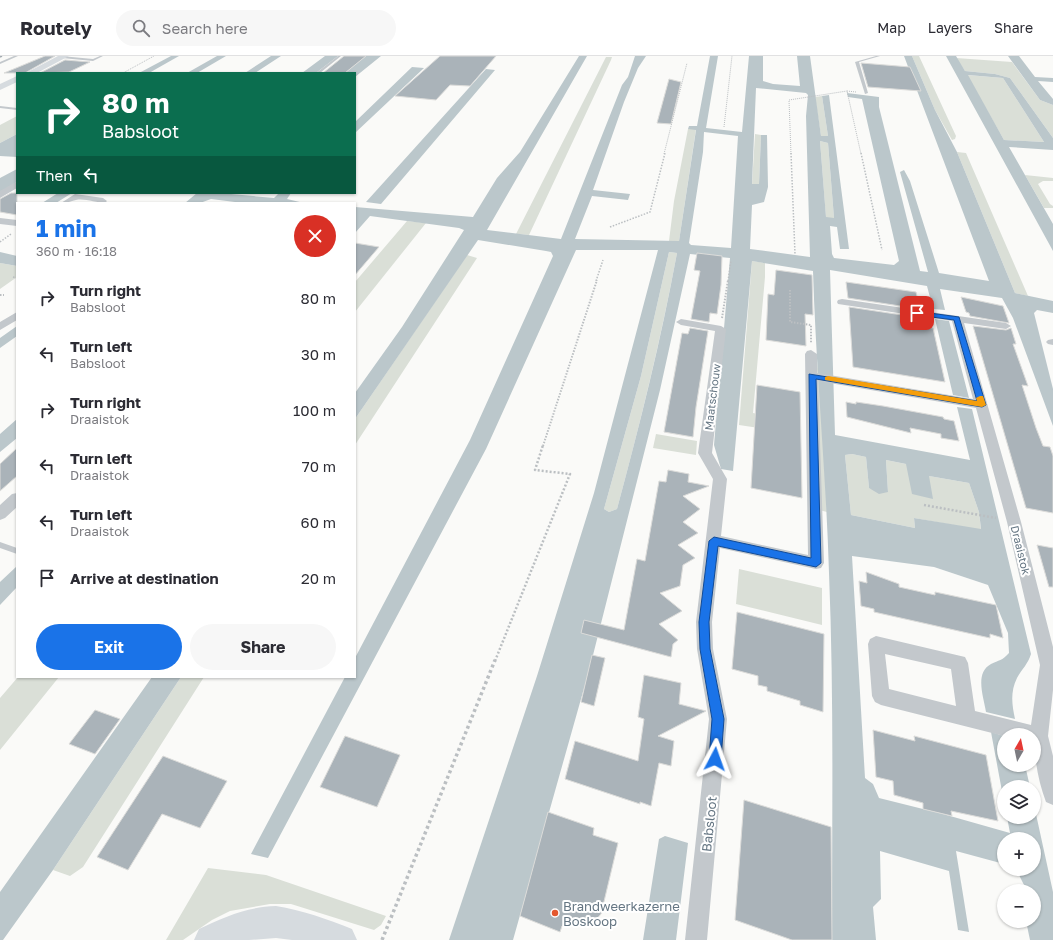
<!DOCTYPE html>
<html lang="en">
<head>
<meta charset="utf-8">
<style>
  body { margin:0; font-family:"Golos Text",sans-serif; background:#f7f7f7; color:#2b2b33; height:100vh; display:flex; flex-direction:column; font-size:15px; white-space:nowrap }
  * { box-sizing:border-box; margin:0 }
  p { font-size:13px; color:#7c7c81 }
  .icon { flex:none; width:22px; height:22px; fill:none; stroke:currentColor; stroke-width:2; stroke-linecap:round; stroke-linejoin:round }
  .map { position:relative; flex:1; overflow:hidden }
  .drawer { position:absolute; left:16px; top:146px; width:340px; height:476px; display:flex; flex-direction:column; background:#fff; border-radius:0px; box-shadow:0 1px 3px #0004 }
  .drawer>* { flex:none }
  .top-card { position:absolute; left:16px; top:16px; width:340px; height:122px; border-radius:0px; box-shadow:0 1px 3px #0004; background:#0b6e4f; color:#fff; overflow:hidden }
  .needle { width:26px; rotate:9deg }
  .controls { position:absolute; left:997px; top:672px; display:grid; gap:8px }
  .controls a { display:grid; place-items:center; width:44px; height:44px; border-radius:50%; background:#fff; box-shadow:0 1px 3px #0004; font-size:20px }
  .pin { position:absolute; display:grid; place-items:center; width:34px; height:34px; color:#fff; margin:-17px; border-radius:8px; box-shadow:0 2px 6px #0006 }
  .me { position:absolute; width:44px; margin:-22px; rotate:4deg; stroke-linejoin:round; filter:drop-shadow(0 0 3px #0008) }
  .turn { display:flex; align-items:center; gap:14px; height:84px; padding:0 20px; font-size:18px }
  .turn .icon { width:52px; height:52px; stroke-width:2.5 }
  .turn b { display:block; font-size:28px; line-height:34px }
  .then { display:flex; align-items:center; height:38px; padding:0 20px; background:#0003; gap:8px; font-size:15px }
  .round { display:grid; place-items:center; flex:none; width:42px; height:42px; border-radius:21px; background:#f7f7f7 }
  .headline { display:flex; align-items:center; justify-content:space-between; height:68px; padding:0 20px }
  h1 { font-size:24px; font-weight:700; line-height:30px; color:#1a73e8 }
  .button { display:flex; gap:8px; margin-top:auto; padding:8px 20px }
  .button a { flex:1; height:46px; border-radius:24px; background:#1a73e8; color:#fff; font-size:16px; font-weight:700; line-height:46px; text-align:center }
  .button a+a { background:#f7f7f7; color:#2b2b33 }
  ul { padding:0; list-style:none }
  li { display:flex; align-items:center; gap:12px; height:56px; padding:0 20px }
  li div { flex:1 }
  li b { display:block; font-size:15px }
  li em { font-style:normal }
  header { display:flex; align-items:center; gap:24px; box-sizing:border-box; height:56px; padding:0 20px; background:#fff; border-bottom:1px solid #e1e1e2 }
  header strong { font-size:19px }
  nav { display:flex; gap:22px; margin-inline-start:auto; font-size:14px }
  .search { width:280px; height:36px; background:#f7f7f7; display:flex; align-items:center; gap:10px; box-sizing:border-box; padding:0 14px; border-radius:22px; color:#7c7c81; font-size:15px }
  .map>svg:first-child { display:block }
  .green { fill:#dadfd7 }
  .water { fill:#bbc7cb; fill-rule:evenodd }
  .building { fill:#aab3b9; stroke:#dcdcda }
  .lines { fill:none; stroke-linecap:round; stroke-linejoin:round }
  .path-far4 { stroke:#bbbfc2; stroke-width:1; stroke-dasharray:1 1; stroke-linecap:butt }
  .path-far3 { stroke:#bbbfc2; stroke-width:1.5; stroke-dasharray:1.5 1.5; stroke-linecap:butt }
  .path-far2 { stroke:#bbbfc2; stroke-width:2; stroke-dasharray:1.5 1.5; stroke-linecap:butt }
  .path-far1 { stroke:#bbbfc2; stroke-width:2.5; stroke-dasharray:2 2; stroke-linecap:butt }
  .path { stroke:#bbbfc2; stroke-width:3.5; stroke-dasharray:3 3; stroke-linecap:butt }
  .lane { fill:#c3c8cc; fill-rule:evenodd }
  .street { fill:#c3c8cc; fill-rule:evenodd }
  .secondary { fill:#d6dbdf; fill-rule:evenodd }
  .rail { stroke:#a2aab0; stroke-width:1.5; stroke-dasharray:3 1.5; stroke-linecap:butt }
  .route { fill:#1a73e8; stroke:#114b97 }
  .slow { fill:#f59e0b }
  .poi-dot { fill:#e4572e; stroke:#fff; stroke-width:1.5 }
  .labels { text-anchor:middle; dominant-baseline:central; stroke-width:4; stroke-linejoin:round; paint-order:stroke }
  .street-label { font-size:11px; fill:#657683; stroke:#fff }
  .near-street-label { font-size:13px; fill:#657683; stroke:#fff }
  .near-poi-label { font-size:13px; fill:#657683; stroke:#fff; text-anchor:start }
</style>
</head>
<body>
<header>
<strong>Routely</strong>
<div class="search"><svg class="icon" aria-label="search" viewBox="0 0 24 24"><circle cx="10" cy="10" r="6"/><path d="M15 15l6 6"/></svg>Search here</div>
<nav><a>Map</a><a>Layers</a><a>Share</a></nav>
</header>
<div class="map">
<svg width="1053" height="884" viewBox="0 0 1053 884">
  <rect width="100%" height="100%" fill="#fafaf8"/>
  <path class="green" d="M912 0H919L956 80 955 83 952 84 935 54Z
    M606 1H612L611 4 529 179 516 178Z
    M956 2 1012 6 1040 44 1053 49V82L1010 22 995 18 965 15Z
    M967 19 1003 22 1044 86 1004 84Z
    M822 40 828 80H821L815 41Z
    M17 60V78L0 87V69Z
    M688 73H696L679 185H669L674 145Z
    M755 78 761 79 759 128 752 129Z
    M820 85 828 87 834 162H826Z
    M957 96 966 97 1028 240 1015 237Z
    M1025 119 1053 122V125H1043L1038 128 1050 148 1053 150V152H1044Z
    M407 165 426 167 355 256V226Z
    M669 196 677 197C661 283 640 368 617 453L609 456 604 453 641 320Z
    M467 199 477 202 355 389V363Z
    M752 205 765 207V221L753 357 768 360 765 373 739 369Z
    M0 207 17 210V221L0 233Z
    M816 299 820 327 827 456 815 453Z
    M656 378 697 385 696 399 653 392Z
    M852 398 866 401 869 432 888 436 886 404 906 408 929 420 969 427 979 456 981 474 914 462 915 472 851 459 845 399Z
    M739 513 822 532V569L736 548Z
    M18 621H59L0 694V642Z
    M181 621H204L83 811 70 820 53 814Z
    M208 812 266 819 386 860 381 869 374 874 291 848H270L230 855 212 864 183 884H166Z"/>
  <path class="water" d="M171 0H179L149 17H139Z
    M217 0H226L197 17H187Z
    M271 0H281L255 17H245Z
    M325 0H338L316 17H302Z
    M366 0H381L355 21V17H345Z
    M579 0H587L487 174 561 183 622 29 628 21 635 0H646L638 12 624 46 593 134 630 138 628 144 592 140 575 183 679 185 696 74 688 73 689 70H697L710 0H718L706 72 742 76 749 0H763V25L773 28 800 30 797 0H810L821 80H828L822 40 829 39 849 193H840L837 171 830 170 832 198 834 202 894 209 899 205 862 43 848 41 847 37 879 41V51L920 215 928 216 900 116 904 114 910 125 939 217 989 225 904 0H912L935 54 957 96 1015 237 1053 245V257L1037 254 1034 257 1053 333V370L1013 262 1002 242 940 233 945 254 933 253 927 230 830 214 835 379 970 404 957 351 972 353 1031 598C1028 608 1022 613 1017 622 1010 636 1012 649 1015 663L986 656C984 642 974 617 991 608 999 604 1002 605 1009 597L1008 577 988 529 934 511 852 500 865 722 873 728 879 742 943 758 1010 777 1007 761H1034V749L1053 836V884H1030L1026 865H1034V835H1027L1016 813H1034V783H1004V808L956 795 969 876 958 874 949 815 880 795 881 843 873 851 876 884H832C832 762 834 639 829 517 826 416 816 316 813 215L752 205 733 415 721 413 714 389 730 202 690 198 660 334 590 611 513 884H449L537 620 594 437 658 194H576L486 393 268 802 251 798 345 621H355V602L470 384 553 200 551 196 546 195 478 184 355 363V337L402 271 464 174 459 172 370 160 355 177V151L473 161 497 122 520 96ZM756 32 806 37 808 39 806 60 810 201 750 193 752 149 764 146 768 131 767 79H761L759 128H752ZM704 76 738 80 731 192 691 189 689 187 703 96ZM820 85 828 87 834 162 826 161ZM669 196 677 197C661 284 640 368 617 453L609 456 604 453 641 320ZM852 398 866 401 869 432 879 438 888 436 886 404 906 408 912 438 933 443 929 420 969 427 979 456 981 473 914 462 915 472 851 459 845 399Z
    M946 0H956L965 15 995 18 1010 22 1053 82V94L1009 91 1053 168V195ZM968 19 1003 22 1044 86 1004 84Z
    M1008 0H1019L1035 21 1053 22V26L1038 25 1053 43V49L1040 44Z
    M412 11 424 12 355 77V66Z
    M486 13 495 14 381 148 366 146Z
    M17 78V101L0 100V87Z
    M17 113V126L0 136V122Z
    M58 137H72L56 147H42Z
    M197 137H220L274 142 279 137H291L287 143 304 147H243L211 143 200 147H185Z
    M0 196 17 200V210L0 207Z
    M935 263 949 265 969 342 953 339Z
    M17 270V280L0 292V282Z
    M17 363V382L0 396V378Z
    M17 510V531L0 549V526Z
    M152 621H181L53 814 3 884H0V836Z
    M991 676 1004 680V709H1025L1030 731H1004V746Z
    M665 780 688 787 676 884H643L659 783Z"/>
  <path class="building" d="M45 0H55L25 17H4Z
    M344 0H366L345 17H323Z
    M440 0H496L470 30 450 29 436 44 395 40Z
    M65 4 90 6 69 16 40 17Z
    M861 7 910 11 921 35 868 31Z
    M669 23 681 26 671 68 657 67Z
    M11 137H17V159L0 156V143Z
    M355 187 379 191 355 219Z
    M697 197 722 200 721 229 717 258 710 257 709 266 691 263 700 215 694 214Z
    M776 214 812 219 813 259 805 258 806 290 766 284 768 238 774 239Z
    M846 226 916 236 920 253 848 242Z
    M961 241 1003 250 1009 267 970 260 969 257 966 256Z
    M849 251 922 262 924 271 933 272 945 326 853 311Z
    M973 270 1006 274 1011 272 1016 288H1013L1028 330 1022 329 1036 372 1043 390 1050 391 1053 400V457L1026 452Z
    M690 272 708 275 696 351 693 381 664 376 682 277 688 278Z
    M757 329 800 336 802 442 751 432Z
    M846 346 856 348V346L883 350 943 361 944 363 954 365 959 385 941 382V378L910 372 911 377 847 361Z
    M17 392V420L0 435V408Z
    M668 414 689 418 688 426 709 430 683 440 700 453 683 466 698 477 678 489 695 502 683 509 680 530 660 537 682 555 659 568 678 584 673 588 671 601 581 577 584 564 624 574 637 503 645 505 659 425 666 426Z
    M1037 489 1053 492V531H1049Z
    M866 516 899 528V531L935 539V536L996 549 1003 582 990 578V582L874 556V553L861 550 859 525 867 527Z
    M737 556 824 578 823 656 800 649V645L767 635V631L758 629V620L732 613Z
    M592 599 605 602 594 650 581 646Z
    M644 619 681 627 679 648 706 655 658 680 674 685 671 710 659 707 651 750 640 746V748L565 723 575 685 638 705 644 663 638 661Z
    M95 654 120 663 95 698 69 688Z
    M873 674 915 685 914 680 986 699 998 765 951 755 952 760 923 753V747L894 739 893 725 876 721Z
    M345 680 400 699 377 751 320 731Z
    M163 700 227 725 200 772 162 758 128 814 97 801Z
    M744 744 831 771 832 884H792L735 864Z
    M548 756 594 772 593 779 618 787 601 858 594 866 589 869 562 870 560 876 520 860Z"/>
  <g class="lines">
    <path class="path-far4" d="M123 17 154 0
      M856 36 847 35 861 98
      M724 71 732 0
      M664 98 687 7
      M791 98 789 44 847 35"/>
    <path class="path-far3" d="M791 97 795 198
      M861 97 882 194
      M610 171 650 156 665 97
      M0 186 11 178
      M13 221 17 222
      M596 225 603 204
      M728 225 731 205"/>
    <path class="path-far2" d="M790 234V266L811 269V287
      M0 239H4
      M722 262 728 224
      M543 390 597 224"/>
    <path class="path-far1" d="M924 449 996 462
      M495 605 570 418 535 414 543 389"/>
    <path class="path" d="M382 884 495 604"/>
    <path class="lane" d="M14 0H18L0 8V6Z
      M61 0 93 3 100 0H103L93 5 62 2Z
      M338 0H341L320 17H316Z
      M876 0H880L859 6 868 37 865 38 855 6Z
      M0 50 17 52V54L0 52Z
      M0 486 17 492V498L0 492Z"/>
    <path class="street" d="M14 127H17V132L0 142V135Z
      M75 138 103 142 107 145 105 147C97 147 84 142 76 144 70 145 68 147 61 147Z
      M0 162 17 164V170L0 168Z
      M842 243 1006 267 1011 270 1006 273 964 267 1021 466 1053 591V634L1048 680 1053 700V749L1046 746C1038 725 1034 701 1034 679L1004 680 881 649 875 646 872 640 868 588 870 583 876 580 965 601 968 607 975 655 1031 669 1040 609 1007 466 976 352 818 325 824 507 821 512 816 513 720 492 712 566 713 593 727 663 707 884H685L709 663 697 593 696 566 713 423 698 397 715 275 681 269 676 266 681 263 721 270 726 273 712 397 727 423 721 480 808 499 805 298 807 295 811 294 817 298V317L973 343 952 265 838 248 837 246 838 244ZM885 598 951 613 956 650 889 633Z
      M17 256V264L0 274V266Z
      M1053 283V289L1048 288 1046 286 1048 284Z
      M17 437V451L5 462 0 464V449L12 438Z"/>
    <path class="secondary" d="M58 0H69L37 17H26Z
      M17 20V26L0 34V28Z
      M276 850C302 854 327 863 352 873L357 884H292L276 882 249 884H194L199 873C224 861 247 851 276 850Z"/>
    <path class="rail" d="M0 1 2 0"/>
  </g>
  <path class="route" d="M915 255 959 261 986 349 982 351 816 323 821 507 816 511 718 490 709 566 710 593 724 663 721 703 720 708 715 709 711 708 709 703 712 663 700 593 699 566 709 485 714 481 811 502 809 318 977 345 954 264 917 259 915 258Z"/>
  <path class="slow" d="M828 320 977 345 976 342 980 340H983L986 349 982 351 825 324V321Z"/>
  <circle class="poi-dot" cx="555" cy="857" r="4"/>
  <g class="labels">
    <g class="street-label">
      <text transform="translate(712 341) rotate(-83)">Maatschouw</text>
      <text transform="translate(1021 494) rotate(76)">Draaistok</text>
    </g>
    <g class="near-street-label">
      <text transform="translate(709 768) rotate(-84)">Babsloot</text>
    </g>
    <g class="near-poi-label">
      <text x="563" y="850">Brandweerkazerne<tspan x="563" dy="15">Boskoop</tspan></text>
    </g>
  </g>
</svg>
<div class="controls">
<a><svg class="needle" viewBox="-14 -14 28 28"><path d="M0-13l5 13h-10z" fill="#e53935"/><path d="M0 13l5-13h-10z" fill="#7c7c81"/></svg></a>
<a><svg class="icon" aria-label="layers" viewBox="0 0 24 24"><path d="M12 4l9 5-9 5-9-5zM3 14l9 5 9-5"/></svg></a>
<a>+</a>
<a>−</a>
</div>
<div class="pin" style="left:917px;top:257px;background:#d93025"><svg class="icon" aria-label="arrive" viewBox="0 0 24 24"><path d="M6 21V4h12l-3 4 3 4H6"/></svg></div>
<svg class="me" style="left:715px;top:703px" viewBox="-20 -20 40 40"><path d="M0-17L14 15 0 8-14 15z" fill="#1a73e8" stroke="#fff" stroke-width="4"/></svg>
<div class="top-card">
<div class="turn"><svg class="icon" aria-label="right" viewBox="0 0 24 24"><path d="M7 20v-9h11M14 6l5 5-5 5"/></svg><div><b>80 m</b>Babsloot</div></div>
<div class="then">Then<svg class="icon" aria-label="left" viewBox="0 0 24 24"><path d="M17 20v-9H6M10 6l-5 5 5 5"/></svg></div>
</div>
<section class="drawer">
<div class="headline"><div><h1>1 min</h1><p>360 m · 16:18</p></div><a class="round" style="background:#d93025;color:#fff"><svg class="icon" aria-label="close" viewBox="0 0 24 24"><path d="M6 6l12 12M18 6L6 18"/></svg></a></div>
<ul>
<li><svg class="icon" aria-label="right" viewBox="0 0 24 24"><path d="M7 20v-9h11M14 6l5 5-5 5"/></svg><div><b>Turn right</b><p>Babsloot</p></div><em>80 m</em></li>
<li><svg class="icon" aria-label="left" viewBox="0 0 24 24"><path d="M17 20v-9H6M10 6l-5 5 5 5"/></svg><div><b>Turn left</b><p>Babsloot</p></div><em>30 m</em></li>
<li><svg class="icon" aria-label="right" viewBox="0 0 24 24"><path d="M7 20v-9h11M14 6l5 5-5 5"/></svg><div><b>Turn right</b><p>Draaistok</p></div><em>100 m</em></li>
<li><svg class="icon" aria-label="left" viewBox="0 0 24 24"><path d="M17 20v-9H6M10 6l-5 5 5 5"/></svg><div><b>Turn left</b><p>Draaistok</p></div><em>70 m</em></li>
<li><svg class="icon" aria-label="left" viewBox="0 0 24 24"><path d="M17 20v-9H6M10 6l-5 5 5 5"/></svg><div><b>Turn left</b><p>Draaistok</p></div><em>60 m</em></li>
<li><svg class="icon" aria-label="arrive" viewBox="0 0 24 24"><path d="M6 21V4h12l-3 4 3 4H6"/></svg><div><b>Arrive at destination</b></div><em>20 m</em></li>
</ul>
<div class="button"><a>Exit</a><a>Share</a></div>
</section>
</div>
</body>
</html>
